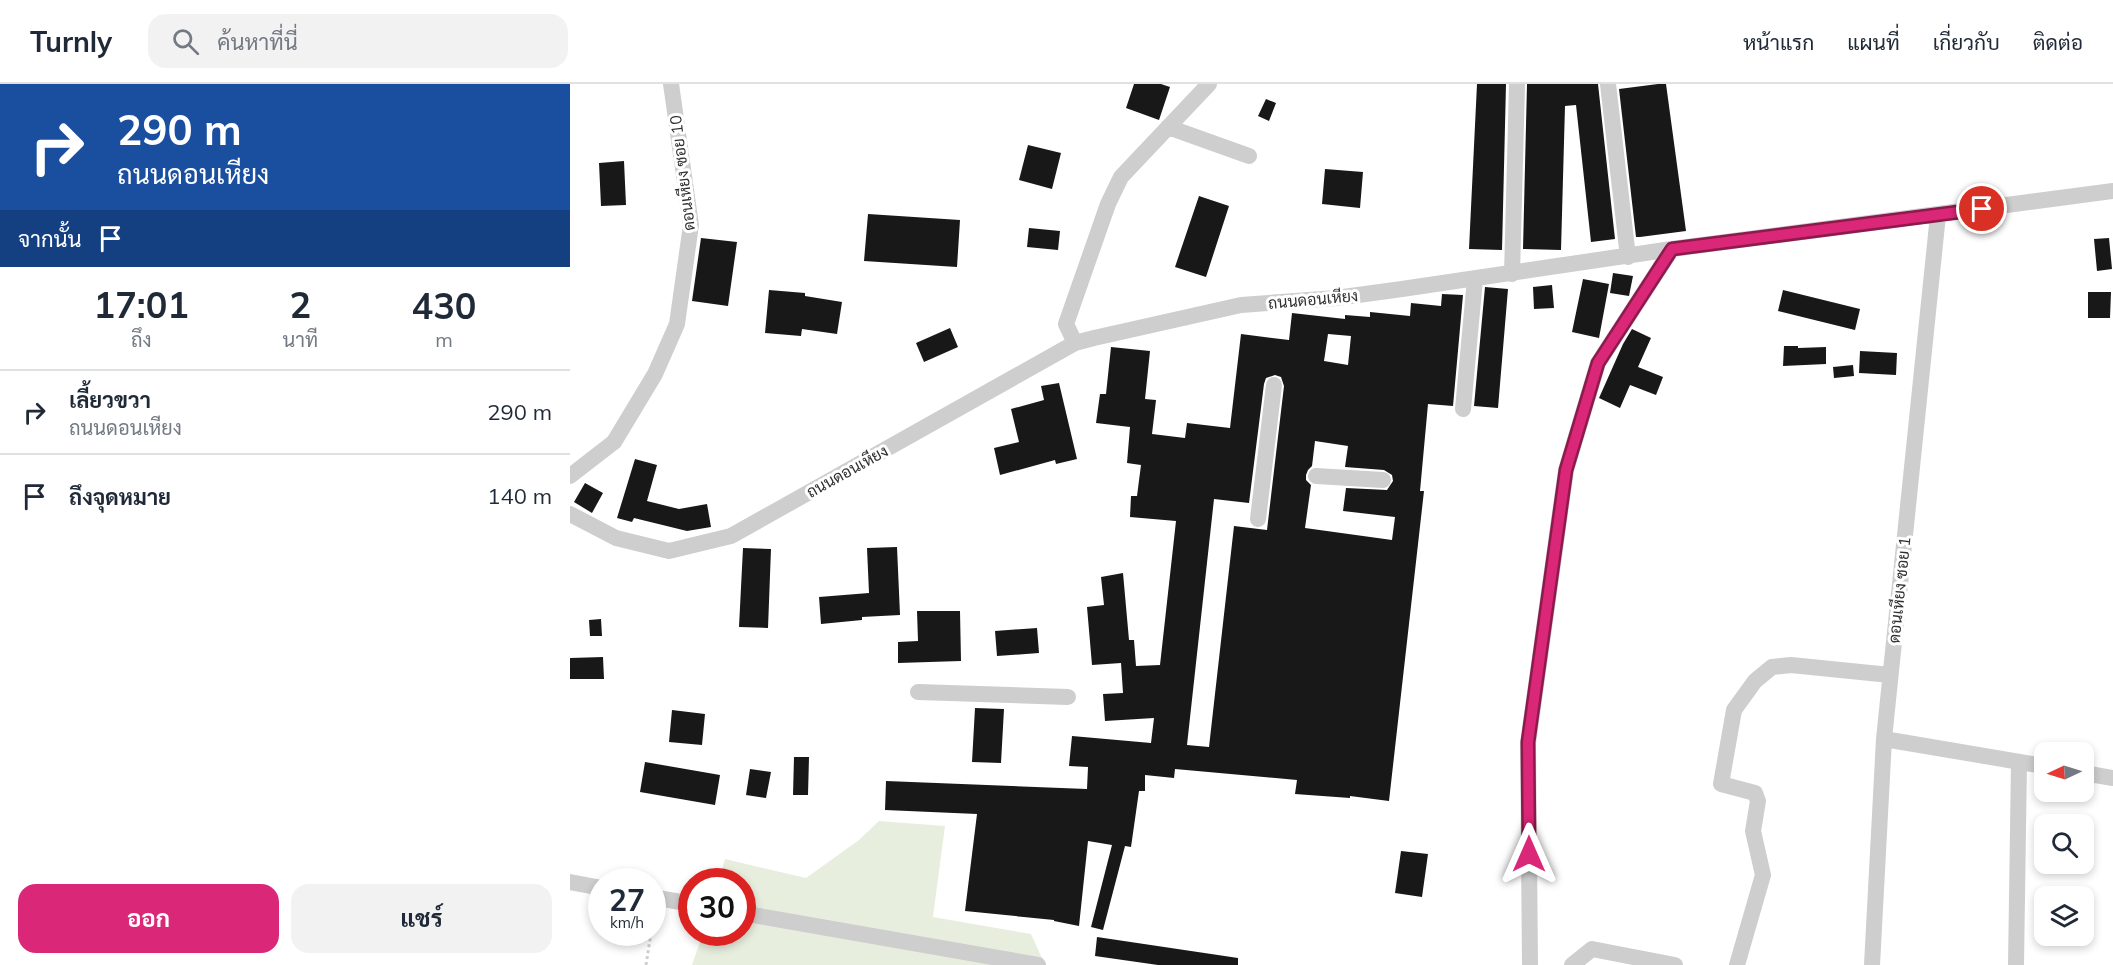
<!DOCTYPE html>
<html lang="th">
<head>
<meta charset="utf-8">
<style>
  body { margin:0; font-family:Mulish,Sarabun,sans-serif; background:#f2f2f3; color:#1f2937; height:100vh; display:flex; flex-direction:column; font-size:22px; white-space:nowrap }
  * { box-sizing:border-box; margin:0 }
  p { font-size:20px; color:#747a83 }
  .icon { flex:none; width:33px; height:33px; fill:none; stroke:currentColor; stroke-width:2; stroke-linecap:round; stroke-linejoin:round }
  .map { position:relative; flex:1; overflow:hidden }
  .drawer { display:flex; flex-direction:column; background:#fff; width:570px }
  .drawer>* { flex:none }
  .banner { background:#1a4fa0; color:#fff; overflow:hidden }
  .needle { width:39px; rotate:266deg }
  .controls { position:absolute; left:1464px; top:658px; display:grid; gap:12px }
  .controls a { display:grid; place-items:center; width:60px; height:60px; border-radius:12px; background:#fff; box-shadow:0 3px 9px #0003; font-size:30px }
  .speed { position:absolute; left:18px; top:784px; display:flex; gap:12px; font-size:30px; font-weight:700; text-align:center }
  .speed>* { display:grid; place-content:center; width:78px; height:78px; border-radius:50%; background:#fff; box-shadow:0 3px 9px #0003; line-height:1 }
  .speed small { font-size:15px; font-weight:400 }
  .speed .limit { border:9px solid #d22; background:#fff; color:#111 }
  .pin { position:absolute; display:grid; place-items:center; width:51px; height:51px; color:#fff; margin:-26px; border:3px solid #fff; border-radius:50%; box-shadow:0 2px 6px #0007 }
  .me { position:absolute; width:66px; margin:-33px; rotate:0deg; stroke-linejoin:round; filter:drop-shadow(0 0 4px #0008) }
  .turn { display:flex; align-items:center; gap:21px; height:126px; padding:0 18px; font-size:27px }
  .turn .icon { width:78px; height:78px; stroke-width:2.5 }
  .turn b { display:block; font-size:42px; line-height:51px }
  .then { display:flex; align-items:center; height:57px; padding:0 18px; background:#0003; gap:12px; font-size:22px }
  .eta { display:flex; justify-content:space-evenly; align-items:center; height:102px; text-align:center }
  .eta b { font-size:36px; font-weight:700; line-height:42px }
  .button { display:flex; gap:12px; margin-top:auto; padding:12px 18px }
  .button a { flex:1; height:69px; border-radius:18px; background:#db2777; color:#fff; font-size:24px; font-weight:700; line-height:69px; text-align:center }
  .button a+a { background:#f2f2f3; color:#1f2937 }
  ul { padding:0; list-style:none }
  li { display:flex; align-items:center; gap:18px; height:84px; padding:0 18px; border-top:2px solid #e0e1e3 }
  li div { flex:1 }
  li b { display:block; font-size:22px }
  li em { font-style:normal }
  header { display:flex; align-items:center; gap:36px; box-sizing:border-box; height:84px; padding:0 30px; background:#fff; border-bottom:2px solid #e0e1e3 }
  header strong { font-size:28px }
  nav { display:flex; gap:33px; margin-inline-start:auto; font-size:21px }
  .search { width:420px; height:54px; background:#f2f2f3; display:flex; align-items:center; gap:15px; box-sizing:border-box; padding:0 21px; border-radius:18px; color:#747a83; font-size:22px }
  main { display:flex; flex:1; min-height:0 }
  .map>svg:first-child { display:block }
  .green { fill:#e8eede }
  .building { fill:#181818; fill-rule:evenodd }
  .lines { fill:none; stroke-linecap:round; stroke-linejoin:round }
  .path { stroke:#cecece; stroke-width:3; stroke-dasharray:3 3; stroke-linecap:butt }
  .minor { stroke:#cecece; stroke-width:16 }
  .route-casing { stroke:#8e194d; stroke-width:15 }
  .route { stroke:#db2777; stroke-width:10 }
  .labels { text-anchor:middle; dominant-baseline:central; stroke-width:6; stroke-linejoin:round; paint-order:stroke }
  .street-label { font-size:16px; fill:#313131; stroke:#fff }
</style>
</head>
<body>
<header>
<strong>Turnly</strong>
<div class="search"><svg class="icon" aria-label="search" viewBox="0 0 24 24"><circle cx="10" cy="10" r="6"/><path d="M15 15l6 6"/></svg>ค้นหาที่นี่</div>
<nav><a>หน้าแรก</a><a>แผนที่</a><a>เกี่ยวกับ</a><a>ติดต่อ</a></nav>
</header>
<main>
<section class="drawer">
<div class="banner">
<div class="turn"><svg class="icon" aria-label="right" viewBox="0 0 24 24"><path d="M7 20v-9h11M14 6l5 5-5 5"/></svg><div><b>290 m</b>ถนนดอนเหียง</div></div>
<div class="then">จากนั้น<svg class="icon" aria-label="arrive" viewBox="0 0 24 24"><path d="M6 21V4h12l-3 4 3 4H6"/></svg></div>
</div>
<div class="eta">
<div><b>17:01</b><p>ถึง</p></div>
<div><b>2</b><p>นาที</p></div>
<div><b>430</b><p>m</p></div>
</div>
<ul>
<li><svg class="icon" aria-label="right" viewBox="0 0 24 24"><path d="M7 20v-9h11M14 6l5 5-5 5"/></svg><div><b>เลี้ยวขวา</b><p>ถนนดอนเหียง</p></div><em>290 m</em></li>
<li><svg class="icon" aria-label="arrive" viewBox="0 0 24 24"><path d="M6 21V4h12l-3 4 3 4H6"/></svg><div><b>ถึงจุดหมาย</b></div><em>140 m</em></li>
</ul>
<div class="button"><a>ออก</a><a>แชร์</a></div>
</section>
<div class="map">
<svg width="1543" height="881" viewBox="0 0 1543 881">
  <rect width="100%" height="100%" fill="#fff"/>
  <path class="green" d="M309 737 375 742 363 833 461 850 475 881H122L133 849H172V798H148L155 775 236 794 289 756Z"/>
  <path class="building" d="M564 0H591L600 3 589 36 556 24Z
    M907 0H936L932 166 899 165Z
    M957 0H1028L1045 155 1021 158 1006 21 995 22 991 166 953 165Z
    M1088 0H1096L1116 147 1070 153H1066L1049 5Z
    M696 15 706 19 699 37 688 32Z
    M458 61 491 69 482 105 449 96Z
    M54 77 56 121 31 122 29 79Z
    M755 85 793 88 790 124 752 120Z
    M629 112 659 122 636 193 605 183Z
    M298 130 390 136 387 183 294 177Z
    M459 144 490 147 488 166 457 163Z
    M131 154 167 158 158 222 122 217Z
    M1539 154 1542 185 1527 187 1524 155Z
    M1043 189 1063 192 1059 212 1040 209Z
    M1013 195 1039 200 1029 254 1002 248Z
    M982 201 984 224 964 225 963 203Z
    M915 203 938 205 928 324 904 322Z
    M199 206 235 209V212L272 218 267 250 232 245 231 252 195 249Z
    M1213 206 1290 225 1285 246 1208 227Z
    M1518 208H1541L1540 234H1518Z
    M872 210 893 211 883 322 858 320 850 407H854L819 717 780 712V714L725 710 727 696 605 685 604 694 575 691V707H569L561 763 555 762 533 846 521 843 542 761 518 757 509 842 484 837V836L395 827 407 730 315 726 316 697 517 705 518 683 499 682 502 652 581 659 584 634 535 637 533 610 553 609 551 579 522 581 517 523 534 521 531 493 553 489 559 556H564L566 582 590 581 606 437 560 433 561 412H567L571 381 557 379 560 343 526 339 530 310H536L541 263 580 267 575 315 586 316 582 350 615 354 617 339 660 344 671 250 719 256 722 229 775 235V231L800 233V228L840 232 841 219 871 222ZM758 250 781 252 778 281 754 277ZM705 291 711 293 714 302 697 446 664 442 639 663 617 661 644 415 679 419 694 300 696 294ZM745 357 778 362 775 383 814 386 822 391 823 397 817 406 776 404 773 427 825 433 822 456 735 444 741 401 736 396V391L738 386 742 382Z
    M380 244 388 263 354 278 346 259Z
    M1062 245 1081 254 1068 283 1093 293 1086 311 1060 301 1050 324 1029 314 1053 260Z
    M1214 262H1228V264L1256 263V280L1213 282Z
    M1290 267 1327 269 1326 291 1289 289Z
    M1283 281 1284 292 1264 294 1263 283Z
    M489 299 507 375 486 380 485 376 430 391 424 364 449 358 441 325 474 316 471 302Z
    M65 375 87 381 77 417 109 425 137 420 141 443 117 447 64 434 62 438 47 434Z
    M15 399 33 409 22 429 4 418Z
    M327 463 330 531 292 533V536L251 540 249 513 299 509 297 464Z
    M173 464 201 465 198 544 169 543Z
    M347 527H390L391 577 328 579V558L348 557Z
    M31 535 32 552H20L19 536Z
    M467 544 469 569 427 572 425 547Z
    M33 573 34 595H0V574Z
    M405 624 434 625 431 679 402 678Z
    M102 626 135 630 132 661 99 658Z
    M224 673H239L238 711H223Z
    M75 678 150 691 145 721 70 708Z
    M180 685 201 688 196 714 176 711Z
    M831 767 858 770 852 813 825 809Z
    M527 853 668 874V881H588L525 872Z"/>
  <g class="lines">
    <path class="path" d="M82 843 85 830
      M76 881 81 849"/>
    <path class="minor" d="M1038 0 1058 173
      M598 43 679 72
      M942 190 947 0
      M505 259 496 240 538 120 551 93 639 0
      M893 325 905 195
      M0 392 44 358 85 290 107 240 121 141 101 0
      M746 392 813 396
      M0 430 46 454 99 467 161 452 505 259 524 254 671 221 766 214 832 205 1102 165 1543 107
      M688 435 704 301
      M348 608 498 613
      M1314 655 1474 682
      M1514 689 1543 694
      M0 798 32 804
      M82 813 122 820
      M172 829 468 881
      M960 881 958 659 996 386 1028 279 1102 165
      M1002 881 1022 865 1105 881
      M1167 881 1193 791 1183 747 1188 717 1185 709 1151 700 1164 626 1185 597 1202 583 1221 581 1320 591
      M1302 881 1314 655 1368 131
      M1446 881 1449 678"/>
  </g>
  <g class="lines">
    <defs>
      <path id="route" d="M959 770 958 658 996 386 1028 279 1102 165 1412 125"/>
    </defs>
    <use href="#route" class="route-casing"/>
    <use href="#route" class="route"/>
  </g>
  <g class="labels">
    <g class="street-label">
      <text transform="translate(112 89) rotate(-97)">ดอนเหียง ซอย 10</text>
      <text transform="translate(743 215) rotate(-5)">ถนนดอนเหียง</text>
      <text transform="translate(277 387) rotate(-29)">ถนนดอนเหียง</text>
      <text transform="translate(1329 506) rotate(-84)">ดอนเหียง ซอย 1</text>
    </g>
  </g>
</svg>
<div class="controls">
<a><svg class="needle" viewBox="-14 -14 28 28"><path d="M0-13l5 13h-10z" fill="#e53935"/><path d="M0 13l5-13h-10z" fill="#747a83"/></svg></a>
<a><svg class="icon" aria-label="search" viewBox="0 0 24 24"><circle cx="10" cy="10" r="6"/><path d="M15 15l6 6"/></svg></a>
<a><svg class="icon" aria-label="layers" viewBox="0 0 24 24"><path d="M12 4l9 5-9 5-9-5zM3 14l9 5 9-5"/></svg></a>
</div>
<div class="speed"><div>27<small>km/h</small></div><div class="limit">30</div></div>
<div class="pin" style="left:1412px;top:125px;background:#d93025"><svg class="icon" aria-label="arrive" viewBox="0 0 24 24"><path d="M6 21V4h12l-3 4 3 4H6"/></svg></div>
<svg class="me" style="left:959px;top:770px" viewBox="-20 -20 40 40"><path d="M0-17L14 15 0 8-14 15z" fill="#db2777" stroke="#fff" stroke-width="4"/></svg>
</div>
</main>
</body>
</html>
